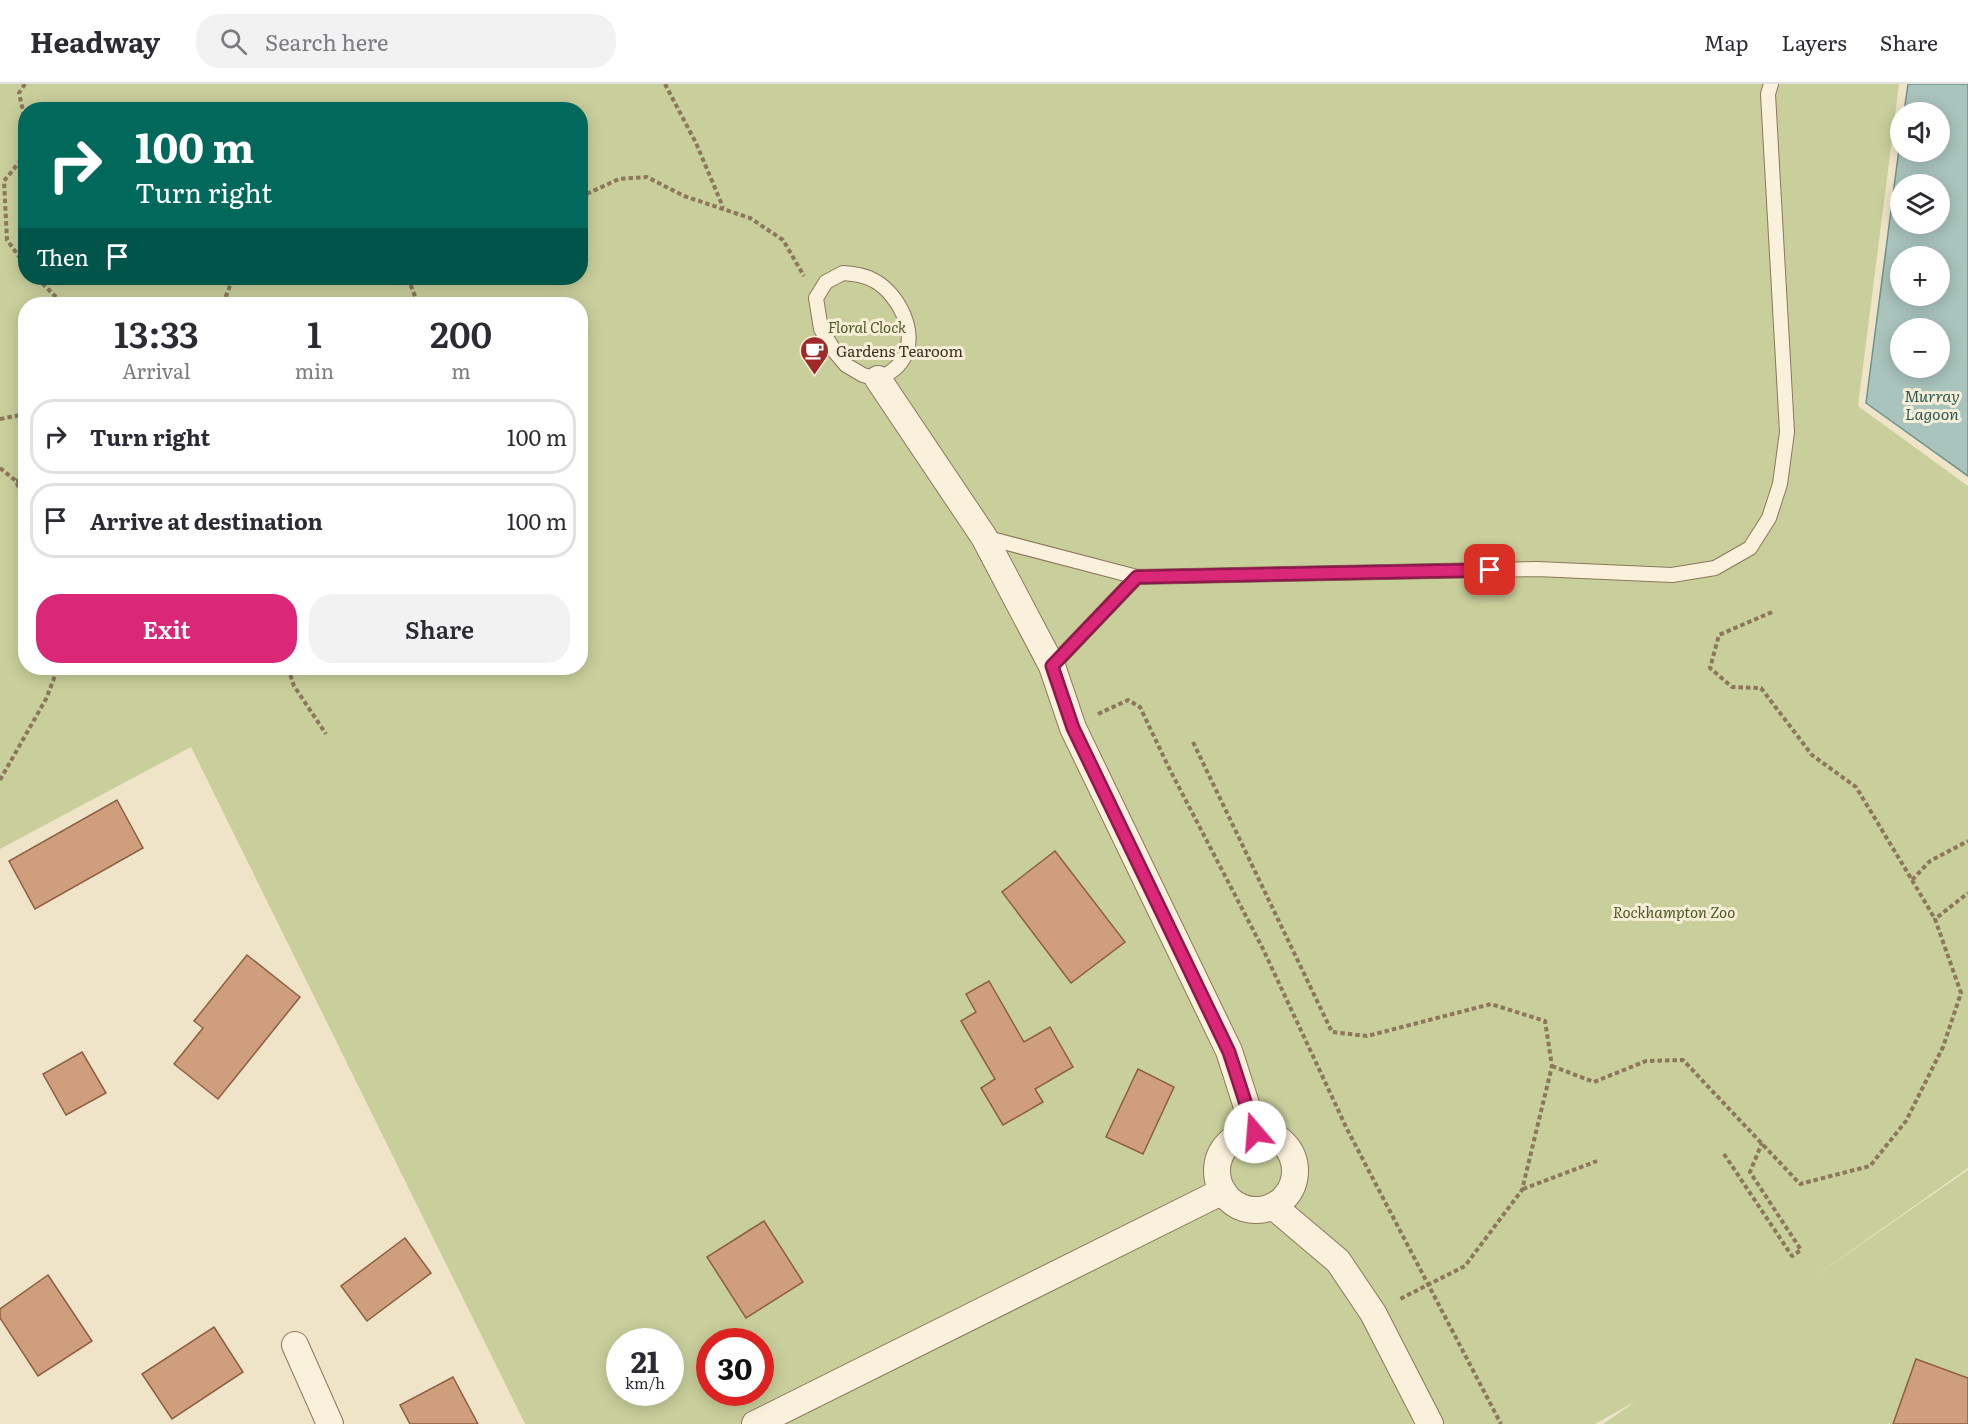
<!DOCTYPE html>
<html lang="en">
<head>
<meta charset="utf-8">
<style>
  body { margin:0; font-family:Literata,serif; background:#f2f2f3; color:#2b2b33; height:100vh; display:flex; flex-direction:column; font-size:22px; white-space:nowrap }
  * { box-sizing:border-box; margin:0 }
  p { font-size:20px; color:#7c7c81 }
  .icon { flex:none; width:33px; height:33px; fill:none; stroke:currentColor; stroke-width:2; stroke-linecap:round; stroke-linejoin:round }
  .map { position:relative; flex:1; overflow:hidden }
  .sheet { position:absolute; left:18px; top:213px; width:570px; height:378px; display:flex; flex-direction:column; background:#fff; border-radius:24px; box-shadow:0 3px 15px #0003 }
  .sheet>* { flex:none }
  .top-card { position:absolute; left:18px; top:18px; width:570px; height:183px; border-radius:24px; box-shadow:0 3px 15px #0003; background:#00695c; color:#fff; overflow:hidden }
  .tools { position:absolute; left:1890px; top:18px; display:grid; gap:12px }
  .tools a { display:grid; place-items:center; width:60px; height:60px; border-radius:50%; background:#fff; box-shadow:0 3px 15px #0003; font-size:30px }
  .speed { position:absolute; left:606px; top:1244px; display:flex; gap:12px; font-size:30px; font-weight:700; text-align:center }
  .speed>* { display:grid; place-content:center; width:78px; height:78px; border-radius:50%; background:#fff; box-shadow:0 3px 15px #0003; line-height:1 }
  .speed small { font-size:15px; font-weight:400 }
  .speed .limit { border:9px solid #d22; background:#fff; color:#111 }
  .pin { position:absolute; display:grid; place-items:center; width:51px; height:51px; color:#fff; margin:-26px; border-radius:12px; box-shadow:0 3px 9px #0006 }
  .me { position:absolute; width:66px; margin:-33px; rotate:342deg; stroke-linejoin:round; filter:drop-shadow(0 0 4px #0008) }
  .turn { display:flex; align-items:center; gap:21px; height:126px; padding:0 18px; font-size:27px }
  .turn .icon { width:78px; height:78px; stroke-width:2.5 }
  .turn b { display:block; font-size:42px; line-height:51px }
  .then { display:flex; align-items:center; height:57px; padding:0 18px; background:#0003; gap:12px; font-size:22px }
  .eta { display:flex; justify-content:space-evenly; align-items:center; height:102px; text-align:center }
  .eta b { font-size:36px; font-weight:600; line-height:42px }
  .action { display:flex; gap:12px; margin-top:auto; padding:12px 18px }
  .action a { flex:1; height:69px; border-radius:24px; background:#db2777; color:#fff; font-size:24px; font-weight:600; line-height:69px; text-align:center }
  .action a+a { background:#f2f2f3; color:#2b2b33 }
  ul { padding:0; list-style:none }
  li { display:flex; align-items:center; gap:18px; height:75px; margin:0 12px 9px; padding:0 6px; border:3px solid #e1e1e2; border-radius:24px }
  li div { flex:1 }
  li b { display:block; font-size:22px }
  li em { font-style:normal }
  header { display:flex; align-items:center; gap:36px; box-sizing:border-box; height:84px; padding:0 30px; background:#fff; border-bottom:2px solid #e1e1e2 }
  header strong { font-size:28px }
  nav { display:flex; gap:33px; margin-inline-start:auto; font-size:21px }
  .search { width:420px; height:54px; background:#f2f2f3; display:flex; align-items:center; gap:15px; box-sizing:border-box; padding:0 21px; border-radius:24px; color:#7c7c81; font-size:22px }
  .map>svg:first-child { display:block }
  .green { fill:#c9cf9b; fill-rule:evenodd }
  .water { fill:#a9c4bc; stroke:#6f938a; stroke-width:1.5; fill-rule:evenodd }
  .building { fill:#cf9f7d; stroke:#8d5f41; stroke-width:1.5 }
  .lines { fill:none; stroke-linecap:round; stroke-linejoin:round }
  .lane-casing { stroke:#8d765c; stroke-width:16 }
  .street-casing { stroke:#8d765c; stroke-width:28 }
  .path { stroke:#8d765c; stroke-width:4; stroke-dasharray:4.5 3; stroke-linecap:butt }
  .lane { stroke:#faf1dc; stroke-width:14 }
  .street { stroke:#faf1dc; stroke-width:26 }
  .route-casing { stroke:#8e194d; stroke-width:15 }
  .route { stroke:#db2777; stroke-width:10 }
  .labels { text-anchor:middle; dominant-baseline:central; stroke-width:6; stroke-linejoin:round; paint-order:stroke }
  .park-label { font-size:15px; font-style:italic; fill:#4d5a26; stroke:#f7eed8 }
  .poi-label { font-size:15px; fill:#3d2e20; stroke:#f7eed8; text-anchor:start }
  .water-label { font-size:16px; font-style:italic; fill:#2f5d5a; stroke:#f7eed8 }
</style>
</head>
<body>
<header>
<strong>Headway</strong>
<div class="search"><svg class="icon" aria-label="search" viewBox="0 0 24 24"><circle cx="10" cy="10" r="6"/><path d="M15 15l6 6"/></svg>Search here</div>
<nav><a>Map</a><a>Layers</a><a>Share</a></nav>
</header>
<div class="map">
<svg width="1968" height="1340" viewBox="0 0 1968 1340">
  <rect width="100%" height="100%" fill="#f0e4c8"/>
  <path class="green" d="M0 0H1899L1858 322 1968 402V1084L1808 1197 1968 1086V1340H1603L1636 1317 1595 1340H525L191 663 0 765ZM26 26H580V194H26ZM26 220H580V584H26ZM620 1257H670V1308H620ZM710 1257H760V1308H710Z"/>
  <path class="water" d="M1908 0H1968V392L1866 319 1900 57V68H1940V28H1904ZM1900 100H1940V140H1900ZM1900 172H1940V212H1900ZM1900 244H1940V284H1900Z"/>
  <path class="building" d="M117 716 143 764 35 825 9 777Z
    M1055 767 1125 858 1071 899 1002 808Z
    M247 871 300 913 218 1015 174 980 203 944 194 937Z
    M989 897 1024 958 1050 943 1073 983 1035 1005 1043 1018 1003 1041 981 1004 995 995 961 937 976 928 966 910Z
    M82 968 106 1009 66 1031 43 990Z
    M1138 985 1174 1003 1143 1070 1106 1053Z
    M764 1137 803 1198 746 1234 707 1173Z
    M405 1154 431 1189 367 1237 341 1202Z
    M48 1191 92 1257 38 1292 0 1234V1225Z
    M214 1243 243 1288 172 1335 142 1290Z
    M1916 1275 1968 1294V1340H1893Z
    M453 1293 478 1340H410L400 1321Z"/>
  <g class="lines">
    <defs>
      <path id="lane" d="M843 189C854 190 865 191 875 197 898 210 919 249 903 275 897 285 888 290 878 295L863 291 846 281 835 268 821 245 816 214 826 198Z
        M984 453 1137 493 1537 485 1672 491 1715 484 1750 464 1769 434 1780 400 1787 348 1768 10 1771 0
        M1052 582 1137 493"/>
      <path id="street" d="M878 295 984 453 1052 582 1073 644 1229 967 1255 1048
        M1217 1087a39 39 0 1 1 78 0a39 39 0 1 1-78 0Z
        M1273 1122 1338 1177 1373 1229 1430 1340
        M295 1261 330 1340
        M755 1340 1223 1107"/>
    </defs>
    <use href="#lane" class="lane-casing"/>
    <use href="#street" class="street-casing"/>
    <path class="path" d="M25 0 19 9 26 40
      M665 0 696 59 723 123
      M26 70 4 97 7 156 26 182
      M580 113 619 95 647 93 684 112 750 134 783 156 804 192
      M37 194 63 220
      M408 194 418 220
      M223 220 233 194
      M0 335 26 330
      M0 384 16 397 26 421
      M16 397 26 395
      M1772 528 1719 551 1710 584 1732 603 1761 604 1812 671 1856 703 1912 796 1930 777 1968 757
      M288 584 294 602 326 650
      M1098 630 1128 616 1140 623 1169 684 1263 865 1347 1045 1501 1340
      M1193 658 1332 948 1367 952 1491 920 1545 937 1552 982 1522 1106 1465 1182 1398 1216
      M0 696 46 615 58 584
      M1912 796 1935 835
      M1552 982 1594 998 1646 977 1683 976 1800 1100 1870 1082 1906 1037 1943 963 1961 909 1935 835 1968 809
      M1724 1070 1792 1172 1801 1166 1750 1088 1762 1059
      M1523 1105 1597 1077"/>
    <use href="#lane" class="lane"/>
    <use href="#street" class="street"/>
  </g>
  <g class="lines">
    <defs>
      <path id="route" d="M1255 1048 1229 968 1073 644 1052 582 1137 493 1490 486"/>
    </defs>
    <use href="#route" class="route-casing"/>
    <use href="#route" class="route"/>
  </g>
  <defs>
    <symbol id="cafe-pin" viewBox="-11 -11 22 30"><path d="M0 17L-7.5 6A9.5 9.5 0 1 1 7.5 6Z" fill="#9e2a2b" stroke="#f7eed8"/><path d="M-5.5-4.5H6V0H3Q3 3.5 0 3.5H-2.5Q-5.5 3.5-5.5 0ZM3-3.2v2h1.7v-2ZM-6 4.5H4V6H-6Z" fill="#fff"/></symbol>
  </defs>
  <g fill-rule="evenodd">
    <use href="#cafe-pin" x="798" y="250" width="33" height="45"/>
  </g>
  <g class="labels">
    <g class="park-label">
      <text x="867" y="242">Floral Clock</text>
      <text x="1674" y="827">Rockhampton Zoo</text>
    </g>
    <g class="poi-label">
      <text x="836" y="266">Gardens Tearoom</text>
    </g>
    <g class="water-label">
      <text x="1932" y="311">Murray<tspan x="1932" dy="18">Lagoon</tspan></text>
    </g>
  </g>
</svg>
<div class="tools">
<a><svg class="icon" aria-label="sound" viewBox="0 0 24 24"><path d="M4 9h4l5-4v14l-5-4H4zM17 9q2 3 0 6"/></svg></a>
<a><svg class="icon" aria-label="layers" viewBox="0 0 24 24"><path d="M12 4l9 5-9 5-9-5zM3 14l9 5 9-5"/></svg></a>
<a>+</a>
<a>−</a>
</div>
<div class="speed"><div>21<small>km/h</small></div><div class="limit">30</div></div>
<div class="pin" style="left:1490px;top:486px;background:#d93025"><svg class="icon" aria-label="arrive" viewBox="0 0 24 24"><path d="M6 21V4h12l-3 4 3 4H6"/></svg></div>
<svg class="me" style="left:1255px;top:1048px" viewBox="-20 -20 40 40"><circle r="19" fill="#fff"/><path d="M0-13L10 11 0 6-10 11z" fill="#db2777"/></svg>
<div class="top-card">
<div class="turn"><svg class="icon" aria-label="right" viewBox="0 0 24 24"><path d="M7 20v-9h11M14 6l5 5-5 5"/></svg><div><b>100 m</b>Turn right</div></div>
<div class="then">Then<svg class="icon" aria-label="arrive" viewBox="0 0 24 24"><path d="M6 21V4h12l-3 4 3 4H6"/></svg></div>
</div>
<section class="sheet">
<div class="eta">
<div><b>13:33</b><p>Arrival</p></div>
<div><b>1</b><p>min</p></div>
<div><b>200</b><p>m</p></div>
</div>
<ul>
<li><svg class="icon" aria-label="right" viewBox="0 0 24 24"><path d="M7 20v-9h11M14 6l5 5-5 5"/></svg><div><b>Turn right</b></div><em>100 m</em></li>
<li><svg class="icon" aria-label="arrive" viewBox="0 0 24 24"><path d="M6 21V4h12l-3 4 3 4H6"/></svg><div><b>Arrive at destination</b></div><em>100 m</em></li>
</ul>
<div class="action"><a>Exit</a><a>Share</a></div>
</section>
</div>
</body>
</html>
